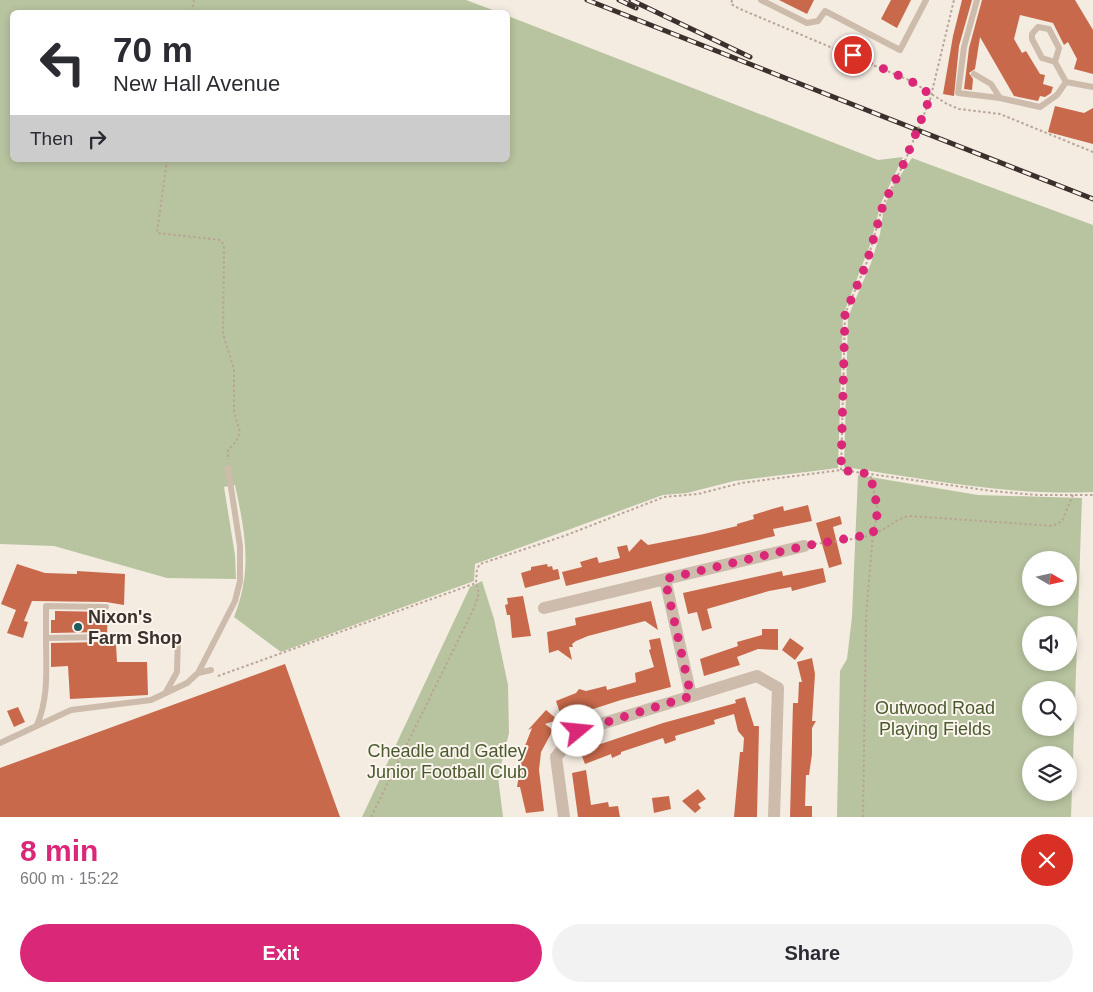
<!DOCTYPE html>
<html lang="en">
<head>
<meta charset="utf-8">
<style>
  body { margin:0; font-family:Arial,sans-serif; background:#f2f2f3; color:#2b2b33; height:100vh; display:flex; flex-direction:column; font-size:19px; white-space:nowrap }
  * { box-sizing:border-box; margin:0 }
  p { font-size:16px; color:#7c7c81 }
  .icon { flex:none; width:28px; height:28px; fill:none; stroke:currentColor; stroke-width:2; stroke-linecap:round; stroke-linejoin:round }
  .map { position:relative; height:817px; overflow:hidden }
  .drawer { display:flex; flex-direction:column; background:#fff; flex:1 }
  .drawer>* { flex:none }
  .top-card { position:absolute; left:10px; top:10px; width:500px; height:152px; border-radius:8px; box-shadow:0 2px 8px #0003; background:#fff; color:#2b2b33; overflow:hidden }
  .needle { width:32px; rotate:99deg }
  .fabs { position:absolute; left:1022px; top:551px; display:grid; gap:10px }
  .fabs a { display:grid; place-items:center; width:55px; height:55px; border-radius:50%; background:#fff; box-shadow:0 2px 8px #0003; font-size:25px }
  .pin { position:absolute; display:grid; place-items:center; width:42px; height:42px; color:#fff; margin:-21px; border:2px solid #fff; border-radius:50%; box-shadow:0 1px 5px #0007 }
  .me { position:absolute; width:55px; margin:-28px; rotate:73deg; stroke-linejoin:round; filter:drop-shadow(0 0 4px #0008) }
  .turn { display:flex; align-items:center; gap:18px; height:105px; padding:0 20px; font-size:22px }
  .turn .icon { width:65px; height:65px; stroke-width:2.5 }
  .turn b { display:block; font-size:35px; line-height:42px }
  .then { display:flex; align-items:center; height:48px; padding:0 20px; background:#0003; gap:10px; font-size:19px }
  .round { display:grid; place-items:center; flex:none; width:52px; height:52px; border-radius:26px; background:#f2f2f3 }
  .headline { display:flex; align-items:center; justify-content:space-between; height:85px; padding:0 20px }
  h1 { font-size:30px; font-weight:600; line-height:38px; color:#db2777 }
  .cta { display:flex; gap:10px; margin-top:auto; padding:10px 20px }
  .cta a { flex:1; height:58px; border-radius:30px; background:#db2777; color:#fff; font-size:20px; font-weight:600; line-height:58px; text-align:center }
  .cta a+a { background:#f2f2f3; color:#2b2b33 }
  .map>svg:first-child { display:block }
  .green { fill:#b8c4a0; fill-rule:evenodd }
  .building { fill:#c8694b }
  .lines { fill:none; stroke-linecap:round; stroke-linejoin:round }
  .path { stroke:#b9a596; stroke-width:2; stroke-dasharray:2.5 2.5; stroke-linecap:butt }
  .service { stroke:#cdbbac; stroke-width:6 }
  .minor { stroke:#cdbbac; stroke-width:12 }
  .rail-casing { stroke:#3b302b; stroke-width:5 }
  .rail { stroke:#fbf5ee; stroke-width:3; stroke-dasharray:9; stroke-linecap:butt }
  .path-bridge { stroke:#b9a596; stroke-width:2; stroke-dasharray:2.5 2.5; stroke-linecap:butt }
  .route { stroke:#db2777; stroke-width:9; stroke-dasharray:0 16.2 }
  .poi-dot { fill:#1f5a5e; stroke:#fbf5ee; stroke-width:2 }
  .labels { text-anchor:middle; dominant-baseline:central; stroke-width:4; stroke-linejoin:round; paint-order:stroke }
  .poi-label { font-size:18px; font-weight:bold; fill:#3b302b; stroke:#fbf5ee; text-anchor:start }
  .park-label { font-size:18px; fill:#4a5a2e; stroke:#fbf5ee }
</style>
</head>
<body>
<div class="map">
<svg width="1093" height="817" viewBox="0 0 1093 817">
  <rect width="100%" height="100%" fill="#f4ebe1"/>
  <path class="green" d="M0 0H466L498 12H12V160H508V16L878 160 903 157 881 203 870 245 843 315 838 468 734 481 687 493 663 495 475 564 474 581 281 652 234 617C253 570 245 532 235 485L224 487 235 555 236 579 167 578 54 546 0 544Z
    M912 158 1093 225V492C1009 496 926 479 844 467L848 317 871 263 880 234 884 207 894 185Z
    M858 475 978 495 1082 498 1071 817H837L840 671 847 659 852 617ZM1031 560H1069V598H1031ZM1031 625H1069V662H1031ZM1031 690H1069V728H1031ZM1031 755H1069V792H1031Z
    M482 581 494 619 508 685 509 733 498 777 503 817H362L470 587Z"/>
  <path class="building" d="M779 0H814L807 14Z
    M891 0H911L897 28 881 19Z
    M962 0H972L959 46 954 96 943 94 953 36Z
    M982 0H1075L1093 30V74L1074 69 1077 59 1068 42 1064 45 1053 23 1020 15 1014 39 1022 53 1026 51 1040 74 1045 75 1043 84 1053 87 1051 93 1045 97 1040 96 1038 101 1014 96 980 37 975 69 969 73 973 79 972 90 964 89 969 48Z
    M1055 106 1084 113 1093 108V144L1048 132Z
    M808 505 812 521 773 529 775 536 566 586 562 572 582 567 580 562 597 557 599 563 620 558 617 547 627 545 629 552 641 539 648 545 704 534 737 526V524L754 519 753 515 772 509 783 506 784 511Z
    M840 516 842 524 833 527 842 564 829 568 816 523Z
    M17 564 45 573 77 574V571L125 574 124 605 106 602 32 601 24 621 28 622 23 638 7 633 16 610 1 604Z
    M547 564 548 567 552 566 553 570 558 569 560 579 525 588 521 573 531 570V567Z
    M823 568 826 582 792 591 791 587 769 591 707 609 712 628 702 631 697 612 688 614 683 593 782 571 783 576Z
    M523 596 531 636 512 638 510 615H507L505 605 508 604 507 598Z
    M651 601 658 630 645 621 588 636 576 641 572 644 573 647H569L572 660 558 650 549 653 547 632 576 625 575 618Z
    M55 611 108 612 107 634 103 632 51 633V620H55Z
    M762 629H778V650L758 649 737 657 740 665 704 676 700 659 738 646 737 642 762 635Z
    M660 638 671 687 621 700 562 719 556 701 576 693 579 689 586 691 606 686 607 690 636 682 635 673 654 667 649 650 651 649 649 640Z
    M790 638 804 648 795 660 782 650Z
    M107 640V645L116 644 117 662H147L148 695 70 699 68 666 51 667V643L103 642Z
    M812 658 815 674 812 721H816L812 728V754L809 775H806L805 806H812V817H790L793 703H798L799 682H802L797 662Z
    M285 664 340 817H0V768Z
    M745 697 754 726H759L757 817H734L740 752H743L744 738 738 731 734 714 714 720 715 724 675 736 676 740 665 744 663 738 621 752V754L612 758 611 754 585 764 580 751 663 723 736 703 735 700Z
    M18 707 25 722 14 727 7 711Z
    M546 710 558 720 545 724 553 730 541 752 539 770 544 811 526 813 520 787H517L523 751 532 728 528 730Z
    M586 770 591 805 608 802 609 807 618 806 620 817H578L572 773Z
    M698 789 706 799 698 804 701 808 695 813 682 801Z
    M669 796 671 809 654 813 652 798Z"/>
  <g class="lines">
    <path class="path" d="M732 0 731 4 740 9 911 81 947 104 959 109 1000 114 1093 152
      M192 12 194 0
      M930 100 954 0
      M167 160 157 233 221 240 224 246 223 334 234 369V412L240 432 236 442 228 450V460
      M841 470 845 314 867 262 883 205 905 161
      M815 544C834 541 856 540 874 534 887 529 895 519 909 516L1053 526 1062 521 1073 495
      M218 676 476 583 477 569 480 564 564 536 664 497 698 494 741 483 841 470 992 491 1037 495H1093
      M371 817 474 608 479 593 476 583
      M863 817 866 617 873 534 878 510 870 474"/>
    <path class="service" d="M761 0 807 23 818 21 825 11 900 50 926 0
      M977 0 964 47 958 93 1000 98 1040 107 1057 95 1066 82 1093 87
      M1055 62 1059 48 1049 29 1038 27 1032 34V39L1042 58 1055 62 1066 82
      M974 74 991 84 1000 98
      M46 638V606L106 607
      M198 673 235 601 240 581V546L228 468
      M166 692 177 672 178 637
      M37 725C49 697 46 668 46 638L103 637
      M0 743 71 710 151 700 187 683 198 673 211 670"/>
    <path class="minor" d="M665 579 691 696
      M544 608 804 546
      M564 817 556 757 578 731 757 676 778 688 774 817"/>
    <defs>
      <path id="rail" d="M587 0 1093 199
        M619 0 636 8
        M631 0 750 57"/>
    </defs>
    <use href="#rail" class="rail-casing"/>
    <use href="#rail" class="rail"/>
    <path class="path-bridge" d="M905 161 930 100"/>
  </g>
  <g class="lines">
    <path class="route" d="M578 731 691 696 665 579 804 546 873 534 878 510 870 474 841 470 845 314 867 262 883 205 905 161 931 95 911 81 853 55"/>
  </g>
  <circle class="poi-dot" cx="78" cy="627" r="5"/>
  <g class="labels">
    <g class="poi-label">
      <text x="88" y="617">Nixon's<tspan x="88" dy="21">Farm Shop</tspan></text>
    </g>
    <g class="park-label">
      <text x="935" y="708">Outwood Road<tspan x="935" dy="21">Playing Fields</tspan></text>
      <text x="447" y="751">Cheadle and Gatley<tspan x="447" dy="21">Junior Football Club</tspan></text>
    </g>
  </g>
</svg>
<div class="fabs">
<a><svg class="needle" viewBox="-14 -14 28 28"><path d="M0-13l5 13h-10z" fill="#e53935"/><path d="M0 13l5-13h-10z" fill="#7c7c81"/></svg></a>
<a><svg class="icon" aria-label="sound" viewBox="0 0 24 24"><path d="M4 9h4l5-4v14l-5-4H4zM17 9q2 3 0 6"/></svg></a>
<a><svg class="icon" aria-label="search" viewBox="0 0 24 24"><circle cx="10" cy="10" r="6"/><path d="M15 15l6 6"/></svg></a>
<a><svg class="icon" aria-label="layers" viewBox="0 0 24 24"><path d="M12 4l9 5-9 5-9-5zM3 14l9 5 9-5"/></svg></a>
</div>
<div class="pin" style="left:853px;top:55px;background:#d93025"><svg class="icon" aria-label="arrive" viewBox="0 0 24 24"><path d="M6 21V4h12l-3 4 3 4H6"/></svg></div>
<svg class="me" style="left:578px;top:731px" viewBox="-20 -20 40 40"><circle r="19" fill="#fff"/><path d="M0-13L10 11 0 6-10 11z" fill="#db2777"/></svg>
<div class="top-card">
<div class="turn"><svg class="icon" aria-label="left" viewBox="0 0 24 24"><path d="M17 20v-9H6M10 6l-5 5 5 5"/></svg><div><b>70 m</b>New Hall Avenue</div></div>
<div class="then">Then<svg class="icon" aria-label="right" viewBox="0 0 24 24"><path d="M7 20v-9h11M14 6l5 5-5 5"/></svg></div>
</div>
</div>
<section class="drawer">
<div class="headline"><div><h1>8 min</h1><p>600 m · 15:22</p></div><a class="round" style="background:#d93025;color:#fff"><svg class="icon" aria-label="close" viewBox="0 0 24 24"><path d="M6 6l12 12M18 6L6 18"/></svg></a></div>
<div class="cta"><a>Exit</a><a>Share</a></div>
</section>
</body>
</html>
